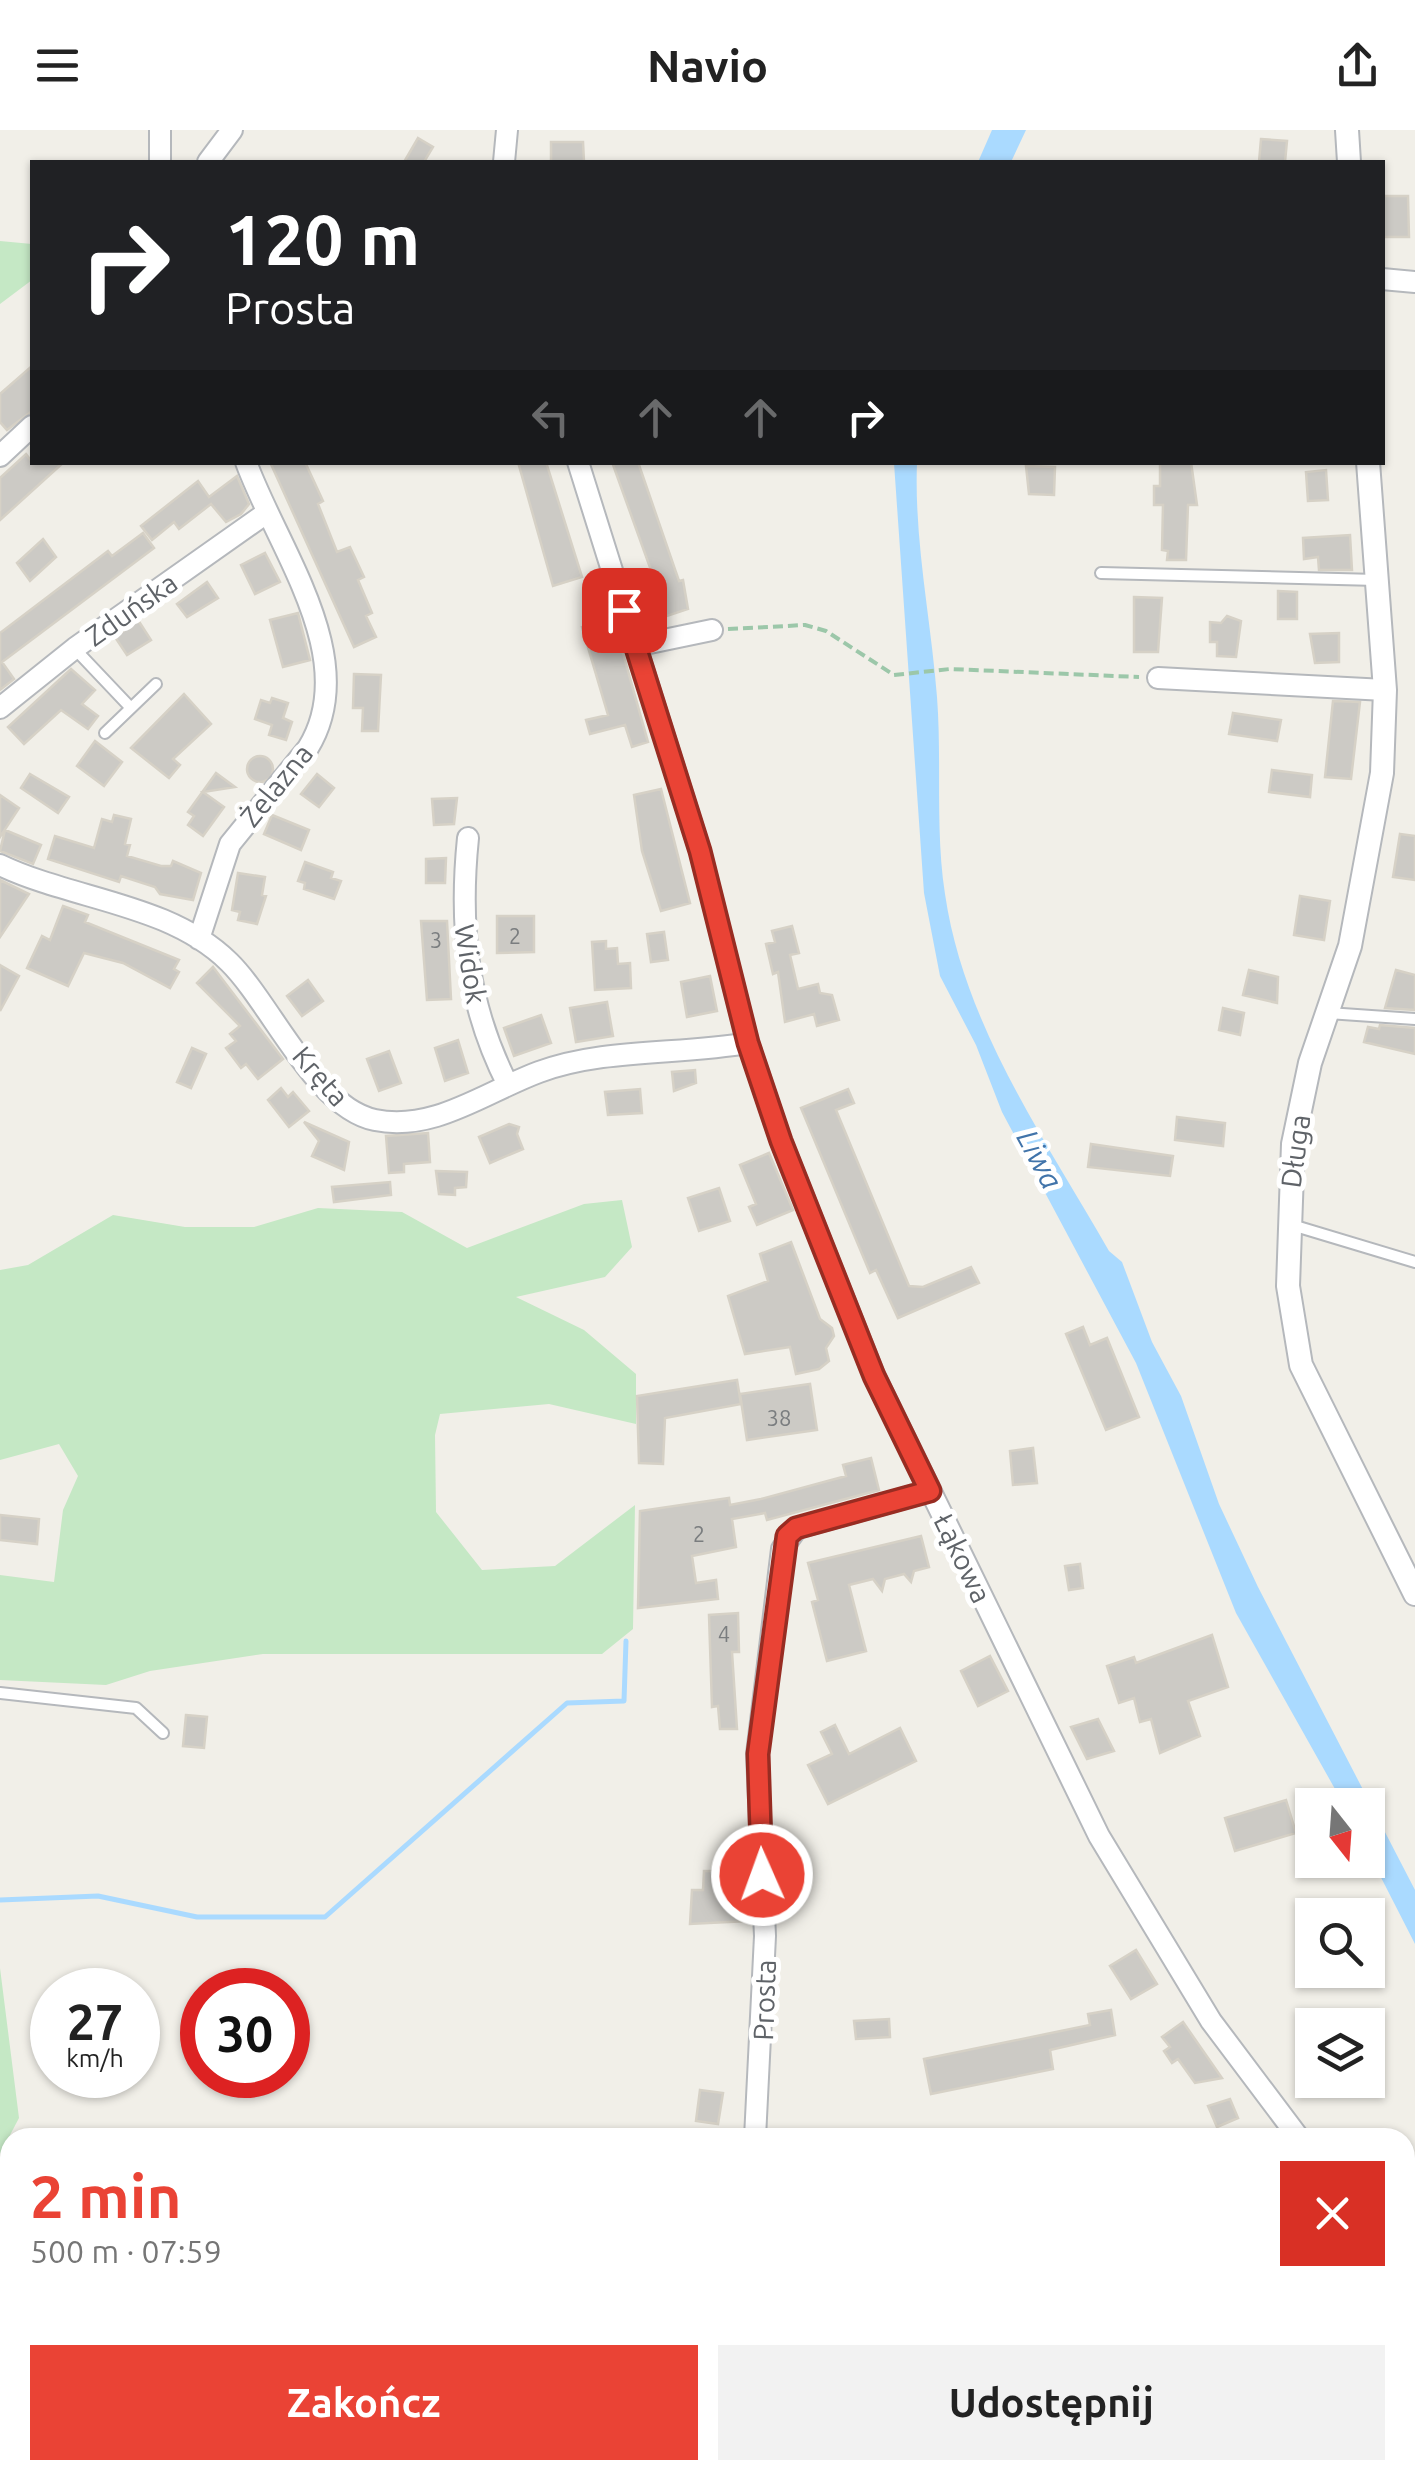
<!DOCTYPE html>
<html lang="pl">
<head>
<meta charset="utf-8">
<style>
  body { margin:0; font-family:Ubuntu,sans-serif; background:#f2f2f2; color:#222; height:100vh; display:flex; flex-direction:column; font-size:38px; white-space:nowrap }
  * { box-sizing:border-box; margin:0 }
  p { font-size:32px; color:#767676 }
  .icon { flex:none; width:55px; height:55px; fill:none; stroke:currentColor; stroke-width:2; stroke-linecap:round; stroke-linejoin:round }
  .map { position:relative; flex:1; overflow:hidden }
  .side { position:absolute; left:0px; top:1998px; width:1415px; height:352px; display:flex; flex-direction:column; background:#fff; border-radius:30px 30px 0 0; box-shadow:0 2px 8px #0004 }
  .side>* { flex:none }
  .hud { position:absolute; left:30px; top:30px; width:1355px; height:305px; border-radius:0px; box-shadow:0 2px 8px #0004; background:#202124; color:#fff; overflow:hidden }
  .needle { width:65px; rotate:163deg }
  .buttons { position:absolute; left:1295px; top:1658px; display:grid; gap:20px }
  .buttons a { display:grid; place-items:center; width:90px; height:90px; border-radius:0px; background:#fff; box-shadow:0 2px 8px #0004; font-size:50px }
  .speed { position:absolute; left:30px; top:1838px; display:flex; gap:20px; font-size:50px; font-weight:700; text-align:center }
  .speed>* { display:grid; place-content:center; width:130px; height:130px; border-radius:50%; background:#fff; box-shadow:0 2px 8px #0004; line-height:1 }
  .speed small { font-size:25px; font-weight:400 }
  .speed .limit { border:15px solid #d22; background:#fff; color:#111 }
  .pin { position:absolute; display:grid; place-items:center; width:85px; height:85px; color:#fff; margin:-42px; border-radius:20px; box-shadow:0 5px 15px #0006 }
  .me { position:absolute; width:110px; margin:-55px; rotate:358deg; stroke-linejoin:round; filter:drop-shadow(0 0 8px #0008) }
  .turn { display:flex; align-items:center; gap:35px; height:210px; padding:0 30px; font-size:45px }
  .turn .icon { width:130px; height:130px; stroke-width:2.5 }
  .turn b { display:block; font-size:70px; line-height:85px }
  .lanes { display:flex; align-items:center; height:95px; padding:0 30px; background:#0003; justify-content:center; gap:50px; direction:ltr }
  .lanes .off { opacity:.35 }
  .round { display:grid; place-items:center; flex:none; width:105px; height:105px; border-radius:0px; background:#f2f2f2 }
  .head { display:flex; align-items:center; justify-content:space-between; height:170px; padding:0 30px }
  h1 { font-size:60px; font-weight:600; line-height:75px; color:#ea4335 }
  .primary-button { display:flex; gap:20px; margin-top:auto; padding:20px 30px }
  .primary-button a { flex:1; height:115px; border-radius:0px; background:#ea4335; color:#fff; font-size:40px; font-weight:600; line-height:115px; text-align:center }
  .primary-button a+a { background:#f2f2f2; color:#222 }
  header { display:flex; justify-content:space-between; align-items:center; height:130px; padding:0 30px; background:#fff; font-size:45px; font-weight:600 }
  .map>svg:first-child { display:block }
  .green { fill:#c5e8c5 }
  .water { fill:#aadaff }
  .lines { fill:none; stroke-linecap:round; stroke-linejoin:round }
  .stream { stroke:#aadaff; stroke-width:5 }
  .building { fill:#cccac5; stroke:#d6d1c6; stroke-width:2.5 }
  .service-casing { stroke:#b5b8bc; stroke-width:14 }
  .minor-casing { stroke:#b5b8bc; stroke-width:24 }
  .tertiary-casing { stroke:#b5b8bc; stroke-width:26 }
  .path { stroke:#9cc7a9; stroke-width:4; stroke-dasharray:10 5; stroke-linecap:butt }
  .service { stroke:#fff; stroke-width:10 }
  .minor { stroke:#fff; stroke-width:20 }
  .tertiary { stroke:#fff; stroke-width:22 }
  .route-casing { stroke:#982c22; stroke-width:25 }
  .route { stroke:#ea4335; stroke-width:18 }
  .labels { text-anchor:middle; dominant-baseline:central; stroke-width:10; stroke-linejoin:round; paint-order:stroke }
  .number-label { font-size:22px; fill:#7a7d7f }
  .street-label { font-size:28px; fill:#5f6368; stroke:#fff }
  .water-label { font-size:30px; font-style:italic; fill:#4174aa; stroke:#fff }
</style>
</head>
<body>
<header><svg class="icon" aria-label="menu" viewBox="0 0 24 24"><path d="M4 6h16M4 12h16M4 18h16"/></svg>Navio<svg class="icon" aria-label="share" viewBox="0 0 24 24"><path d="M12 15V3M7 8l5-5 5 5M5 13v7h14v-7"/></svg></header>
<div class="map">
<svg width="1415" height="2349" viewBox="0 0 1415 2349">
  <rect width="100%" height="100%" fill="#f1efe8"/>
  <path class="green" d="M0 111 32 114V150L0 174Z
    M622 1070 632 1117 605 1147 516 1167 584 1200 636 1244V1294L549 1274 440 1284 435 1305 436 1382 482 1440 555 1436 635 1375 633 1499 602 1524H263L150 1541 106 1555 0 1550V1445L54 1452 63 1380 78 1346 59 1314 0 1330V1140L28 1135 113 1085 185 1097H254L318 1078 402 1082 467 1118 584 1074Z
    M0 1838 19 1988 0 2024Z"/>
  <path class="water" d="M992 0H1026L1011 32H978Z
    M894 333H917C914 411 931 489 937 567 942 632 935 700 945 764 964 895 1045 1009 1109 1121L1122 1132 1152 1212 1181 1266 1219 1374 1258 1457 1415 1760V1814L1368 1722V1675H1344L1236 1483 1136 1233 1002 982 976 915 940 846 924 763Z"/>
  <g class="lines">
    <path class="stream" d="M0 1770 98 1766 197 1787H325L567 1573 624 1571 626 1511"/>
  </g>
  <path class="building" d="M418 8 433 17 424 32H404Z
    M1261 9 1287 11 1285 32H1259Z
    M551 12H583L584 32H551Z
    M1384 66H1408L1409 107H1384Z
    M32 236V281L7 300 0 292V264Z
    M26 324 32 332H64L0 390V348Z
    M270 332H305L323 371 318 374 337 422 350 417 364 447 358 450 372 483 366 486 376 507 354 517Z
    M518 332H546L582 447 553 456Z
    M612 332H638L679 451 683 450 688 479 661 488 647 445 652 443Z
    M1160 332H1191L1197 375H1188L1186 430H1167L1168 421 1162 420 1163 375H1154V356H1160Z
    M1026 336 1055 337 1054 365 1029 364Z
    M1326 340 1328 370 1308 371 1306 342Z
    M237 346 249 374 241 384 226 392 211 374 179 399 174 392 152 410 141 396 198 351 209 367Z
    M143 403 154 418 2 532 14 549 0 560V503L108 421 112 426Z
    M1350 405 1352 440H1319L1318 427 1304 429 1303 408Z
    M43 409 56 427 30 451 17 433Z
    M265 423 280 452 255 464 241 435Z
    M207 452 218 468 187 487 177 474Z
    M1278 461 1297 462V489H1278Z
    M1134 467 1162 468 1158 522H1134Z
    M298 483 310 530 283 537 270 490Z
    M1227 486 1241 491 1236 527 1217 526V512H1210V492L1221 493Z
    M613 488 648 612 632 617 625 595 590 604 586 590 608 585 582 497Z
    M138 490 151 510 127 525 115 507Z
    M1339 503V532L1315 533 1310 504Z
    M71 539 95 560 82 574 98 586 88 599 61 580 24 614 8 597Z
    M354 544 381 545 378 601H362L363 578H353Z
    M184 564 211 594 173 629 180 635 169 648 131 618Z
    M272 568 288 573 283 588 292 592 286 610 269 605 272 595 255 589 261 570 270 573Z
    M1333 571 1360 572 1351 649 1325 647Z
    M1233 583 1281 590 1277 611 1229 604Z
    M95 611 122 632 104 656 77 636Z
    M247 639a13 13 0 1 1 26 0a13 13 0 1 1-26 0Z
    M1272 640 1312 645 1310 667 1269 662Z
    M216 643 235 657 203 662 224 677 203 706 188 695 194 686 188 682Z
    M30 644 69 667 58 683 21 658Z
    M317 644 334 658 319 677 301 664Z
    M661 659 690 773 661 781 642 721 634 665Z
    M0 665 19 678 0 707Z
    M457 668 454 694 434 695 432 669Z
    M114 685 131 689 125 714 130 715 127 726 161 736H171L173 731 201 743 193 770 160 764 155 757 121 746 119 752 48 729 55 706 94 718 102 689 112 692Z
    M272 685 309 700 301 720 264 704Z
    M5 700 41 715 33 734 0 721Z
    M1400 704 1415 706V750L1393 747Z
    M446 728 445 753H426V729Z
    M305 732 333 742 331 748 341 751 334 769 304 759 305 753 298 751Z
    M238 743 265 747 262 765 266 766 257 794 238 790 240 782 232 780Z
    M0 750 29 764 0 807Z
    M1300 766 1330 771 1324 810 1294 805Z
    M63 776 88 785 85 792 179 830 174 839 179 842 170 858 123 833 84 823 68 856 27 838 42 806 50 810Z
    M497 786H534V822L497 823Z
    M421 791H447L451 869 427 870Z
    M792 796 799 823 790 825 798 859 818 854 820 863 832 865 839 890 817 896 814 884 785 892 778 842 773 844 766 814 775 812 772 801Z
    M664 802 668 830 651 832 647 804Z
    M606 811V819L617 818 618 834 630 833 631 858 595 860 592 812Z
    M0 835 19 846 0 881Z
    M213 837 283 929 258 949 246 934 241 938 226 918 236 911 230 904 240 896 197 853Z
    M1249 840 1278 847 1277 873 1243 865Z
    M1396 840 1415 845V880L1385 878Z
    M710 846 717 881 687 887 681 852Z
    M308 850 323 871 302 886 287 866Z
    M607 872 613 906 576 912 570 878Z
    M1223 878 1244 883 1240 905 1219 900Z
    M541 885 551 913 514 926 504 898Z
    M1380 895 1415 898V924L1364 912 1368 897 1379 899Z
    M458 910 468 943 445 951 435 918Z
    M192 918 206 924 191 958 177 952Z
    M389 921 401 953 379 961 367 929Z
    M695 940 696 953 674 961 672 942Z
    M281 958 288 967 293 962 309 981 289 997 268 970Z
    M640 959 642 983 608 985 605 962Z
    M848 959 854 973 836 980 909 1156 923 1157 971 1137 979 1153 898 1188 876 1140 870 1143 801 978Z
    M1177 987 1225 993 1223 1016 1175 1010Z
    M304 992 349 1012 344 1040 312 1026 319 1011Z
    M509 994 519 997 517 1004 523 1019 490 1033 479 1007Z
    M428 1003 430 1032 404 1034V1042L389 1043 386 1006Z
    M1091 1014 1173 1026 1170 1046 1088 1037Z
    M769 1023 793 1080 757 1095 749 1077 756 1074 740 1035Z
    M436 1041 467 1042 466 1057 455 1058V1065L439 1064Z
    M390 1052 391 1065 334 1072 332 1057Z
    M719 1058 730 1091 699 1101 688 1068Z
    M791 1112 820 1189 832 1198 834 1206 826 1218 829 1231 819 1239 796 1244 790 1217 745 1224 728 1166 768 1151 760 1124Z
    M1083 1197 1090 1215 1107 1208 1139 1287 1106 1300 1066 1204Z
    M737 1250 741 1274 665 1288 663 1334 639 1333 637 1266Z
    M810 1254 817 1300 747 1310 740 1264Z
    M1033 1318 1037 1353 1013 1355 1010 1321Z
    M871 1328 879 1360 767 1390 765 1383 732 1389 736 1417 692 1426 696 1453 716 1450 718 1469 638 1478 640 1381 729 1368 730 1375 761 1369 846 1346 843 1335Z
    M0 1385 39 1389 37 1414 0 1410Z
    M921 1406 929 1437 914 1441 911 1452 904 1444 885 1449 882 1461 873 1449 849 1455 866 1521 827 1531 812 1472 818 1470 808 1433Z
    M1080 1434 1083 1458 1069 1460 1065 1436Z
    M738 1483 739 1522H732L737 1599H720L718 1576 712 1577 709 1485Z
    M1212 1505 1228 1557 1188 1571 1200 1606 1160 1623 1151 1589 1140 1592 1134 1568 1119 1573 1107 1536 1134 1527 1136 1533Z
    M990 1526 1008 1561 978 1576 961 1541Z
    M186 1585 207 1587 204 1618 183 1616Z
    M1098 1589 1114 1621 1087 1629 1071 1597Z
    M835 1595 849 1624 900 1598 916 1631 828 1674 808 1635 832 1624 821 1602Z
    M1286 1670 1296 1703 1235 1721 1225 1688Z
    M704 1741H721L720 1762 746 1760 748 1791 690 1794 692 1760H703Z
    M1136 1820 1157 1854 1131 1869 1110 1836Z
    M1111 1880 1115 1905 1050 1920 1053 1939 931 1964 924 1929 1090 1895 1088 1884Z
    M889 1889 890 1907 856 1909 854 1891Z
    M1183 1892 1222 1948 1195 1953 1178 1929 1172 1933 1164 1921 1170 1917 1162 1907Z
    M700 1960 723 1963 718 1994 696 1991Z
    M1230 1969 1238 1988 1217 1997 1208 1976Z"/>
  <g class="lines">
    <defs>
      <path id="service" d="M1101 443 1377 450
        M75 519 130 577
        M105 603 156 554
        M1328 883 1415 889
        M1292 1095 1415 1132
        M0 1563 136 1578 163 1603
        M740 2340V2349"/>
      <path id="minor" d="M160 0V32
        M208 32 232 0
        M504 32 507 0
        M1382 149 1415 152
        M0 326 32 296
        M578 332 700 721 748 913 781 1011 874 1245 1099 1706 1211 1891 1299 2008
        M635 516 712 500
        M1158 548 1385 560
        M0 578 75 518 265 384
        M468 708C459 796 467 875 508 955
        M0 735C73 770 169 773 229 832 271 873 315 978 375 990 434 1002 485 962 539 942 604 918 680 925 748 913
        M199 809 230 714 308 618C363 529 277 418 246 332
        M755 2008 765 1806 757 1624 782 1419 797 1398 930 1361
        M1405 2153 1415 2167
        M0 2306H10
        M134 2340 141 2349"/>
      <path id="tertiary" d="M1347 0 1349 32
        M1368 332 1385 560 1382 643 1350 816 1310 933 1293 1014 1288 1156 1301 1235 1415 1464"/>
    </defs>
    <use href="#service" class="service-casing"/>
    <use href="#minor" class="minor-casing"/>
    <use href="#tertiary" class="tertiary-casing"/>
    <path class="path" d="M728 499 805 495 826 501 894 545 950 539 1139 547"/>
    <use href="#service" class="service"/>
    <use href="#minor" class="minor"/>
    <use href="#tertiary" class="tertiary"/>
  </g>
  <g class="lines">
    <defs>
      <path id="route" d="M624 480 700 721 748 913 781 1011 874 1246 930 1361 796 1398 787 1406 758 1624 762 1745"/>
    </defs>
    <use href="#route" class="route-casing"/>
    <use href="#route" class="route"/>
  </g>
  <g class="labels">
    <g class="number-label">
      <text x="515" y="805">2</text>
      <text x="436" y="809">3</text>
      <text x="779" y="1287">38</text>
      <text x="699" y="1403">2</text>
      <text x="724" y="1503">4</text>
    </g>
    <g class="street-label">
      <text transform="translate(131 479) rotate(-35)">Zduńska</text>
      <text transform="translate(276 655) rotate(-51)">Żelazna</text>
      <text transform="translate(471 834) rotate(81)">Widok</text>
      <text transform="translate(321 946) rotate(49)">Kręta</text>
      <text transform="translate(1295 1021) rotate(-82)">Długa</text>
      <text transform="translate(963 1428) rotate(64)">Łąkowa</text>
      <text transform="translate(764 1870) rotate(-88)">Prosta</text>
    </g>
    <g class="water-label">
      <text transform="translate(1040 1029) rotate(62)">Liwa</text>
    </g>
  </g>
</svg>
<div class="buttons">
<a><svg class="needle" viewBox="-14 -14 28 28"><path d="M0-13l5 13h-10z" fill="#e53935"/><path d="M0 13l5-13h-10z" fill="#767676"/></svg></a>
<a><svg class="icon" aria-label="search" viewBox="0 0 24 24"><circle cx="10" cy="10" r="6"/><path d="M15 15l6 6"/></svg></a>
<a><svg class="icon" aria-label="layers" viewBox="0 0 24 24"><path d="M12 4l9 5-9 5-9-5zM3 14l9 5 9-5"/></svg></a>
</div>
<div class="speed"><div>27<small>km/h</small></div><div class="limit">30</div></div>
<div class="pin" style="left:624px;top:480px;background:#d93025"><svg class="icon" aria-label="arrive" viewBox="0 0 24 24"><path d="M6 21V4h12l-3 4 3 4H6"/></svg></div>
<svg class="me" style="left:762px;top:1745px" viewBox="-20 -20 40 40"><circle r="17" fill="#ea4335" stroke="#fff" stroke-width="3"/><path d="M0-11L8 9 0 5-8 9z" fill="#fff"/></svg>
<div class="hud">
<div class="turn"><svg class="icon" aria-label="right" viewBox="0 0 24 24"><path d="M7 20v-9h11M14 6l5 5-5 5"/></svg><div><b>120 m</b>Prosta</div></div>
<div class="lanes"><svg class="icon off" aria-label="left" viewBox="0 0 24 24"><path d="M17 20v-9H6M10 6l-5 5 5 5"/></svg><svg class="icon off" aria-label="ahead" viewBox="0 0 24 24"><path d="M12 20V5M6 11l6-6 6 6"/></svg><svg class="icon off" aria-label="ahead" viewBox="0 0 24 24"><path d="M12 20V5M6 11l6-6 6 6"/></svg><svg class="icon" aria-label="right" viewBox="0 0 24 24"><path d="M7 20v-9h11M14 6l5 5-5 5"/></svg></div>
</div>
<section class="side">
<div class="head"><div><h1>2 min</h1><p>500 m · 07:59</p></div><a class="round" style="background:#d93025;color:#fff"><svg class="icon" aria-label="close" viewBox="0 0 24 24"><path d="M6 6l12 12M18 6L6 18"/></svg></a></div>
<div class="primary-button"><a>Zakończ</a><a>Udostępnij</a></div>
</section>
</div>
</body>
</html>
